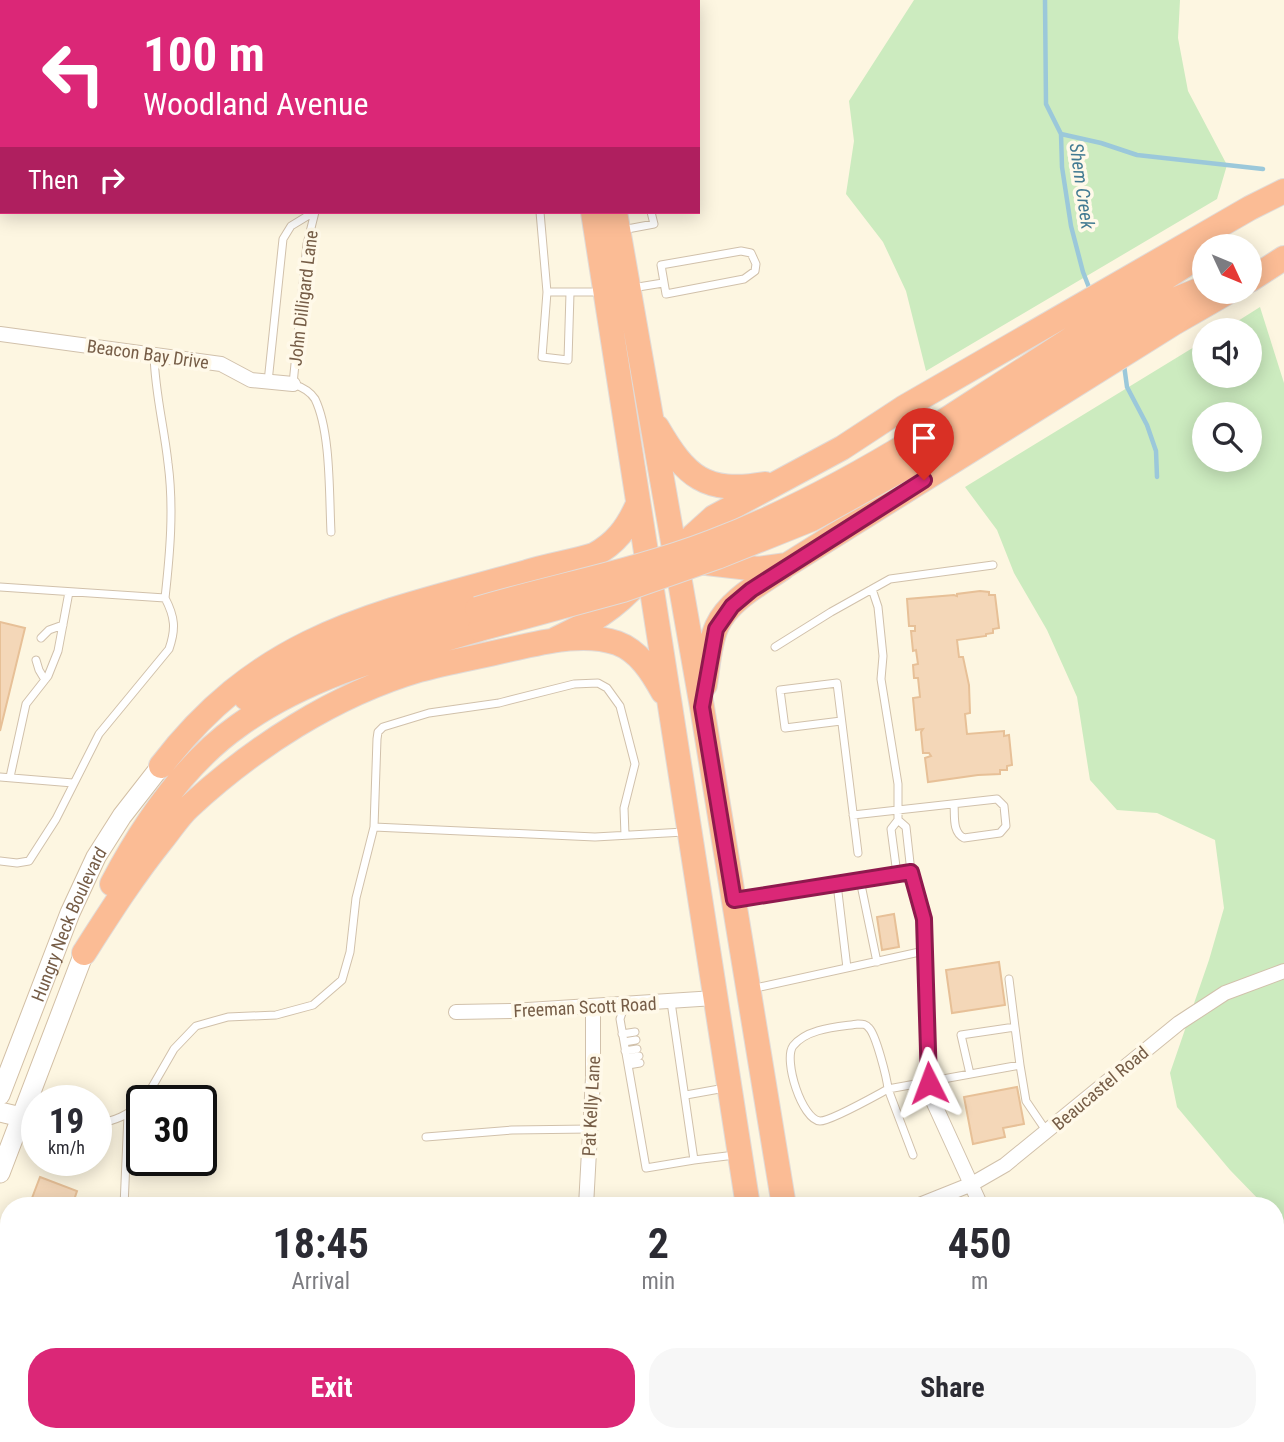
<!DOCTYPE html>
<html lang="en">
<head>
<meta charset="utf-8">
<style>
  body { margin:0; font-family:"Roboto Condensed",sans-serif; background:#f7f7f7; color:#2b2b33; height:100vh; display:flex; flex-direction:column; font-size:26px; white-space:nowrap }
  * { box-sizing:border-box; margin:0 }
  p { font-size:23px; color:#7c7c81 }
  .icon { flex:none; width:38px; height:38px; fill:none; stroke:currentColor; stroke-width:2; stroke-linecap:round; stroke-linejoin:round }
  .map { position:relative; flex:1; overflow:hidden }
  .side { position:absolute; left:0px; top:1197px; width:1284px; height:245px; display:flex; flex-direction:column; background:#fff; border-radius:28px 28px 0 0; box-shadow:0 4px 18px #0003 }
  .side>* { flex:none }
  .top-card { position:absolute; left:0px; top:0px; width:700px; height:214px; box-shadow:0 4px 18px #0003; background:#db2777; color:#fff; overflow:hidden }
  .needle { width:46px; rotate:134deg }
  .tools { position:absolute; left:1192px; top:234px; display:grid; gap:14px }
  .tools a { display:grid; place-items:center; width:70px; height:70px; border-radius:50%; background:#fff; box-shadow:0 4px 18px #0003; font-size:35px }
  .speed { position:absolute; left:21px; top:1085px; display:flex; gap:14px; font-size:35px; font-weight:700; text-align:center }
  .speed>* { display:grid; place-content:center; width:91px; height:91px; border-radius:50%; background:#fff; box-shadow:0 4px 18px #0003; line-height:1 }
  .speed small { font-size:18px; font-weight:400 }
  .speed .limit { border:4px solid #111; border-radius:10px; background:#fff; color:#111 }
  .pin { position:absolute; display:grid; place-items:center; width:60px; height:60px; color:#fff; margin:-72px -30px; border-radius:50% 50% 50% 0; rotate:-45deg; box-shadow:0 0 7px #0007 }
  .pin .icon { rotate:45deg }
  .me { position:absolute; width:77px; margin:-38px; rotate:357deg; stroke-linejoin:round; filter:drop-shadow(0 0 5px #0008) }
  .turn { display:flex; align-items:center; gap:24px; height:147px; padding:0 28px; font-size:32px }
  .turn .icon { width:91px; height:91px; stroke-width:2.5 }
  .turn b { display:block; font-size:49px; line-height:60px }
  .then { display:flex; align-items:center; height:66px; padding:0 28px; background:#0003; gap:14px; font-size:26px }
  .eta { display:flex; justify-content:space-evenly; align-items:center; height:119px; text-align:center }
  .eta b { font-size:42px; font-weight:700; line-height:49px }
  .button { display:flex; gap:14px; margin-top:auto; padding:14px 28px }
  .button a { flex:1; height:80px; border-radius:28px; background:#db2777; color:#fff; font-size:28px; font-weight:700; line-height:80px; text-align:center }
  .button a+a { background:#f7f7f7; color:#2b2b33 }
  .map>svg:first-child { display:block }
  .commercial { fill:#fee6d5 }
  .green { fill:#ccebbf; fill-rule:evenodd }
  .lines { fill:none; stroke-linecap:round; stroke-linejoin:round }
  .stream { stroke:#9bc8da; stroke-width:4.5 }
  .building { fill:#f4d7b8; stroke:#e7c097; stroke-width:2 }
  .lane-casing { stroke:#d1c1ab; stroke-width:9 }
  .street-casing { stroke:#d1c1ab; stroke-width:16 }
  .secondary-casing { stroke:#d2bfa5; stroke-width:21 }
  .highway-casing { stroke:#e1dbd7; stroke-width:26 }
  .lane { stroke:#fff; stroke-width:7 }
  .street { stroke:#fff; stroke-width:14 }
  .secondary { stroke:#fff; stroke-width:19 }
  .highway { stroke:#fbbc95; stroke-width:24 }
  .highway-bridge-casing { stroke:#e1dbd7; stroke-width:26; stroke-linecap:butt }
  .highway-bridge { stroke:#fbbc95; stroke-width:24 }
  .route-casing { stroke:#8e194d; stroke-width:18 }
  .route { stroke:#db2777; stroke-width:12 }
  .labels { text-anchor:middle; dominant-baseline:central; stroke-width:7; stroke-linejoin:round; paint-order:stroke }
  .street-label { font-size:18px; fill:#765d47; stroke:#fff9e9 }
  .water-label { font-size:19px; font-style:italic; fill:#427a92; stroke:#fff9e9 }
</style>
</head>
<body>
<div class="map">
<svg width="1284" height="1442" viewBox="0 0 1284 1442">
  <rect width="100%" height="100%" fill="#fdf6e1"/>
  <path class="commercial" d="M0 0H532L533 2H2V150Z"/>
  <path class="green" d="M914 0H1180L1178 38 1188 91 1227 165 1217 199 926 371 906 291 883 242 846 194 854 141 849 101Z
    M1260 307 1284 383V1225L1276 1217V1206H1265L1230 1170 1177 1107 1170 1073 1209 960 1224 908 1215 840 1157 813 1117 810 1090 780 1077 697 1047 630 1014 573 997 530 965 487 1204 341V376H1250V331H1222ZM1204 415H1250V460H1204Z"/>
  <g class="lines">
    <path class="stream" d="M1045 0 1046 104 1061 134 1062 167 1071 226 1083 272 1090 290
      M1061 134 1101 143 1137 155 1263 169
      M1124 365 1127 387 1147 425 1156 451 1157 477"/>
  </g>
  <path class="building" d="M0 83H2L0 136Z
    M980 591 989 592V595H995L999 628 993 629V633L986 634V636L957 640 959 657H963L969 685 970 713 965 714 967 734 1004 731V736L1009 735 1012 765 1007 766V770H1000V774L978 775 928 782 925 758 931 756 929 753H923L921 732 923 729 916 730 913 698 920 697 918 678H914L913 665 918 664 916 650 913 651 911 631H915V626H909L907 599 954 595 957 596V594Z
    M0 622 25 628 0 731Z
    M894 914 899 947 882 950 877 917Z
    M999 962 1005 1005 952 1013 946 970Z
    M1017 1087 1024 1124 1003 1128 1005 1137 973 1144 964 1097Z
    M40 1177 77 1191 72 1206H29Z
    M9 1257V1332L0 1329V1279Z"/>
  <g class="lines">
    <defs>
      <path id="lane" d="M125 0V2
        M341 0V2
        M377 0 378 2
        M425 2 437 0
        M0 64 2 63
        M0 157H2
        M315 212 307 244 293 384C302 387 310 391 315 399 331 432 329 495 331 532
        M540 212 547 292H603
        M622 230 654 224 651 212
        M741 251 751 253 756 264 755 271 744 279 666 294 661 265Z
        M632 288 663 283
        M547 292 542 357 568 360 570 293
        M154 355C155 393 164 426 168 463 174 508 170 553 165 598
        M268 382 283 239 291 226 314 212
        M0 587 165 598C175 617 176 629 169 649L99 734 56 819 29 861 17 863 0 861
        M872 589 878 607 883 656 881 679 898 784V820
        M41 638 49 630 63 625
        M775 647 831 612 890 579 993 565
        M36 660 39 670 45 680
        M841 721 785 728 780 690 837 683 858 853
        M0 777 73 783
        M10 777 26 704 48 676 58 651 69 592
        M853 815 997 799 1004 806 1006 826 1000 833 964 838C952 832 955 816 954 804
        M374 827 595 837 684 832
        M897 874 891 829 898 820 906 827 911 872
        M860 880 877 962
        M837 884 847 968
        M1009 979 1015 1027
        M751 989 924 951
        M625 1004 620 1019 646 1168 694 1160 671 1002
        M858 1024C863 1024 866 1024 869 1028 876 1035 887 1078 888 1089 875 1096 831 1121 820 1121 802 1120 783 1060 793 1046 807 1028 838 1027 858 1024Z
        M622 1034 635 1032
        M624 1042 636 1040
        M625 1051 637 1049
        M627 1058 639 1056
        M628 1065 640 1063
        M970 1074 961 1035 1015 1027 1020 1065
        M686 1095 725 1088
        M144 1101 174 1049 196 1026 228 1017 276 1015 313 1005 342 980 350 952 356 898 374 827 377 739 378 732 383 727 429 713 499 703 574 684 598 683 607 688 620 706 635 764 624 808 625 835
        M96 1124C115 1121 128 1115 142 1103
        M426 1137 512 1130 590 1129
        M913 1155 888 1089 1020 1065 1026 1101 1047 1132
        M694 1160 735 1155
        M124 1206 128 1115
        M0 1380 9 1376
        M1016 1442 1019 1433"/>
      <path id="street" d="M0 334 221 364 251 380 293 384
        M734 900 911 872 924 919 929 1083 933 1101 981 1206
        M456 1012 512 1011 715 998
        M586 1206 593 1078V1006
        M917 1206 972 1184 1005 1165 1179 1023 1225 993 1284 971
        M579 1433 580 1442
        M664 1433 688 1442
        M1066 1433 1069 1442
        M310 1442 311 1433"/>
      <g id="secondary">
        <path id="s1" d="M0 1095 70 913 96 857 122 816 161 766"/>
        <path d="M0 1112 21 1117"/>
        <path d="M0 1173 84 953"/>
      </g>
      <path id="highway" d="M557 0 558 2
        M583 0V2
        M593 212 748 1206
        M615 212 702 707 784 1206
        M1250 280 1284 258
        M657 427C686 477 705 494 765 484
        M916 439 1204 253
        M926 456 1174 300 1204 288
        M676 560 693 536 714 517 842 448 903 408 1250 208 1284 191
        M698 562 758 569 787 565 1174 323 1228 292
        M556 639C591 622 614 610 640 580
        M705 685C708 666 709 644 717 626 729 600 760 584 783 568
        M246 698C263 688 279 676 297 667 352 639 417 625 477 609
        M161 766C263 633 375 614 527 572 549 565 572 562 594 555 616 543 627 528 637 506
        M112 884C142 827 184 764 238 726 309 674 397 653 480 629
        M84 953C109 914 133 876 162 840 171 829 179 816 189 807 254 747 334 695 419 670 448 662 478 657 507 650 541 643 582 631 617 643 639 651 652 672 663 692
        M782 1433 784 1442
        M821 1433 822 1442"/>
    </defs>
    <use href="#lane" class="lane-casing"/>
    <use href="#street" class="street-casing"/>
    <use href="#secondary" class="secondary-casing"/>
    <use href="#highway" class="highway-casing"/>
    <use href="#lane" class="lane"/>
    <use href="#street" class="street"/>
    <use href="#secondary" class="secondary"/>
    <use href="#highway" class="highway"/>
    <defs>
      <path id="highway-bridge" d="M477 609C554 586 637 571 712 542 783 515 851 479 916 439
        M480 629 623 590 717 557 812 519 926 456"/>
    </defs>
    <use href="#highway-bridge" class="highway-bridge-casing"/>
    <use href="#highway-bridge" class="highway-bridge"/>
  </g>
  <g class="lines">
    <defs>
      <path id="route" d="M924 480 751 590 732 606 716 629 702 707 734 900 911 872 924 919 929 1083"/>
    </defs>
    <use href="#route" class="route-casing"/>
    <use href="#route" class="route"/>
  </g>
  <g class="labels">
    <g class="street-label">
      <text transform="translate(303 298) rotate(-83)">John Dilligard Lane</text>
      <text transform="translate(148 354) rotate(8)">Beacon Bay Drive</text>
      <text stroke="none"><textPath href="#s1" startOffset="184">Hungry Neck Boulevard</textPath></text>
      <text transform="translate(585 1007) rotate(-3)">Freeman Scott Road</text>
      <text transform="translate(1100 1088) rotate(-40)">Beaucastel Road</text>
      <text transform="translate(591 1106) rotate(-87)">Pat Kelly Lane</text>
    </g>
    <g class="water-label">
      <text transform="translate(1082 186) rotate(82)">Shem Creek</text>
    </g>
  </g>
</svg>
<div class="tools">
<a><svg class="needle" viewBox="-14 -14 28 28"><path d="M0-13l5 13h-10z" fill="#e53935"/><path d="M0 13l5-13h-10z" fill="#7c7c81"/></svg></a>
<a><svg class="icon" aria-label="sound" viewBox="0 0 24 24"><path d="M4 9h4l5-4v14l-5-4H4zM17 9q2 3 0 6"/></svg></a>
<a><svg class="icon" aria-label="search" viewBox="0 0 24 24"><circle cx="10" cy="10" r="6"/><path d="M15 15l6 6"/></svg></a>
</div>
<div class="speed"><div>19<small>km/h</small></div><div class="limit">30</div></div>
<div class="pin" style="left:924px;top:480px;background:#d93025"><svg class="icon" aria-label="arrive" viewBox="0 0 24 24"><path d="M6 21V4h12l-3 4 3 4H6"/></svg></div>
<svg class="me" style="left:929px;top:1083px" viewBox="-20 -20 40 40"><path d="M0-17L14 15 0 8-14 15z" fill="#db2777" stroke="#fff" stroke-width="4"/></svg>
<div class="top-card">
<div class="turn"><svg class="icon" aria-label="left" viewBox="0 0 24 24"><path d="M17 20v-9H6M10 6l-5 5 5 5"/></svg><div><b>100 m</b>Woodland Avenue</div></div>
<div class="then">Then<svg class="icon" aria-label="right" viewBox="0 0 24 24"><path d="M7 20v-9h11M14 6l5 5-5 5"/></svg></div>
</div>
<section class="side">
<div class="eta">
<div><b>18:45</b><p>Arrival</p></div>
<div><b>2</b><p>min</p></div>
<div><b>450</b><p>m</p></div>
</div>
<div class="button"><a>Exit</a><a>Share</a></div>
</section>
</div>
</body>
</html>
